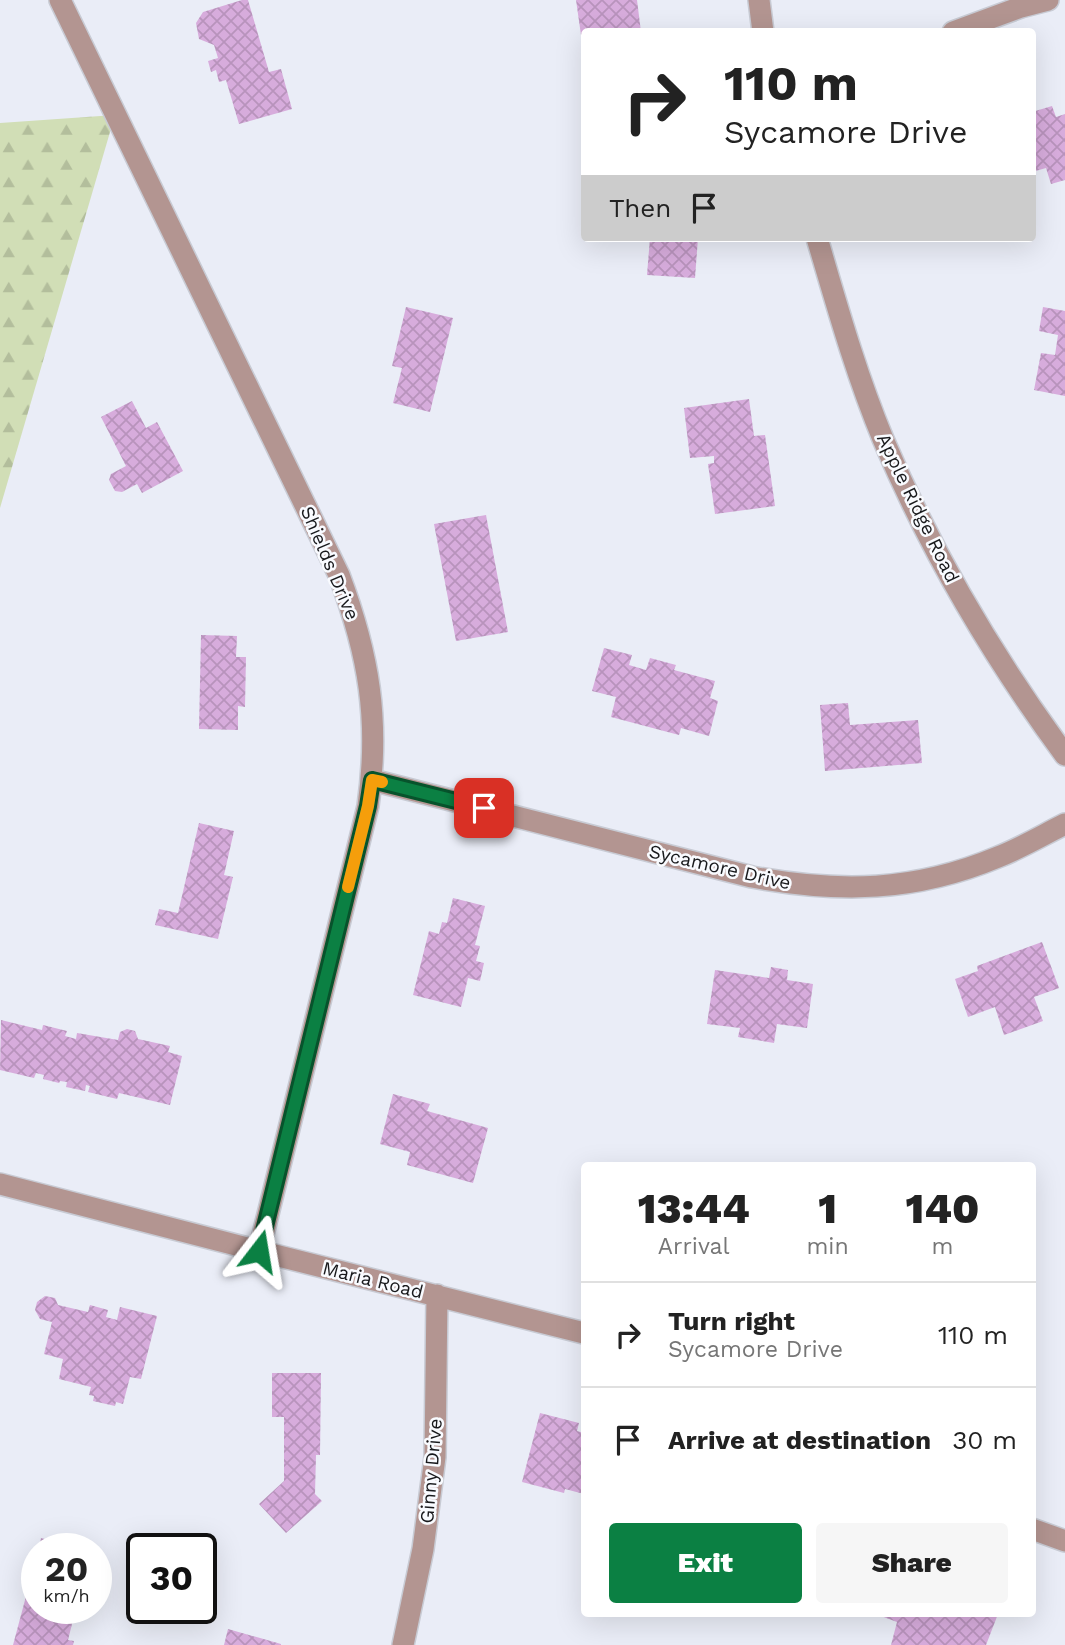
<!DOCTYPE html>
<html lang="en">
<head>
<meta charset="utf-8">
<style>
  body { margin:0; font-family:"Work Sans",sans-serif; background:#f6f6f6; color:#222; height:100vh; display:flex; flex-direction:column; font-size:26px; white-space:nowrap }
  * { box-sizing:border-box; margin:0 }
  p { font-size:23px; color:#767676 }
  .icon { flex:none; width:38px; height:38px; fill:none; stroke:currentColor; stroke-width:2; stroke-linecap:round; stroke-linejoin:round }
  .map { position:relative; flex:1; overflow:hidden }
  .side { position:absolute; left:581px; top:1162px; width:455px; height:455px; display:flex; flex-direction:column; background:#fff; border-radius:7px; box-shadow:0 7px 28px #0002 }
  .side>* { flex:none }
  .banner { position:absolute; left:581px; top:28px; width:455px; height:214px; border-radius:7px; box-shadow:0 7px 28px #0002; background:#fff; color:#222; overflow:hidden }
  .speed { position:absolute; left:21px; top:1533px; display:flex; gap:14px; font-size:35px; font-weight:700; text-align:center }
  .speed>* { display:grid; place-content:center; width:91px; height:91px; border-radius:50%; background:#fff; box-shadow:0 7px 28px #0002; line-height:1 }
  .speed small { font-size:18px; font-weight:400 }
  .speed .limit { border:4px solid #111; border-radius:10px; background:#fff; color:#111 }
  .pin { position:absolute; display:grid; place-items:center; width:60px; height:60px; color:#fff; margin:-30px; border-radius:14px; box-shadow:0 4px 10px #0006 }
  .me { position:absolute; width:77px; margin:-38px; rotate:14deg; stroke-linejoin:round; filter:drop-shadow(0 0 5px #0008) }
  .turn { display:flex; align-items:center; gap:24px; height:147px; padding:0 28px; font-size:32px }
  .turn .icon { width:91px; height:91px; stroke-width:2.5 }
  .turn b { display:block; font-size:49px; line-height:60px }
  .then { display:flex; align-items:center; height:66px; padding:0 28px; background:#0003; gap:14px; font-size:26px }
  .eta { display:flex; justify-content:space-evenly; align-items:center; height:119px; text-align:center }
  .eta b { font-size:42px; font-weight:800; line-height:49px }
  .button { display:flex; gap:14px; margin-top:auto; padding:14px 28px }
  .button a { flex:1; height:80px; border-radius:7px; background:#0b8043; color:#fff; font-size:28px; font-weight:800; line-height:80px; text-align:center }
  .button a+a { background:#f6f6f6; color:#222 }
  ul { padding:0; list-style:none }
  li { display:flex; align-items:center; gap:21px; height:105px; padding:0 28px; border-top:2px solid #e0e0e0 }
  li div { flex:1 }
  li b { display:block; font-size:26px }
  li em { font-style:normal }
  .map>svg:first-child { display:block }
  .forest { fill:url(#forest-firs) }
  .building { fill:url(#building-cross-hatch) }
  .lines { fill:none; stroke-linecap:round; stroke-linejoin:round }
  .minor-casing { stroke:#c8cbd4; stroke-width:24 }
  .minor { stroke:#b39591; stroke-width:21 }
  .route-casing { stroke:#07532c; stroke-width:18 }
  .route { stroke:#0b8043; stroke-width:12 }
  .slow { stroke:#f59e0b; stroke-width:12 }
  .labels { text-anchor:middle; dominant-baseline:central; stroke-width:5; stroke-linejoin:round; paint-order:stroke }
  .street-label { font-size:19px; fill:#18191c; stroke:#f9fbff }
</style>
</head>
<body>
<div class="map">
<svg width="1065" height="1645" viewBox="0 0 1065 1645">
  <defs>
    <pattern id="forest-firs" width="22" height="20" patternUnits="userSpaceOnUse" patternTransform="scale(1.75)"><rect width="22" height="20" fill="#d1deb6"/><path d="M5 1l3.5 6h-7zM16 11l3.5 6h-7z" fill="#b3be9c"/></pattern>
    <pattern id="building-cross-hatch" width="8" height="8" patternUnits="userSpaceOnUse" patternTransform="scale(1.75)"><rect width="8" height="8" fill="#d7acdc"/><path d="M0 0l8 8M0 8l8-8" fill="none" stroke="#b893bc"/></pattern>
  </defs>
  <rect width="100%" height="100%" fill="#eaedf7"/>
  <path class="forest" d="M115 115 0 508V123Z"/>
  <path class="building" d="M242 0H248L269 72 281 69 292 109 239 124 226 80 219 82 216 70 211 72 208 61 218 58 214 45 199 39 196 23 203 12Z
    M576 0H637L641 32H584V35H581Z
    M1052 106 1056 117 1065 114V180L1051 184 1046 168 1032 172V112Z
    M650 238H698L695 278 647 275Z
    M406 307 453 318 430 412 393 403 402 368 392 366Z
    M1043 307 1065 311V396L1034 390 1041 353 1055 355 1058 335 1039 331Z
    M749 399 754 436 765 435 775 506 715 514 708 464 714 463V456L690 458 684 408Z
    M132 401 146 428 157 422 183 471 142 493 137 484 122 492 115 491 109 480 111 474 126 466 101 417Z
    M486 515 508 632 456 641 434 524Z
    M201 635 237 636 236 657H246L245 707 238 706V730L199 729Z
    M604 648 632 655 629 665 646 670 650 658 676 665 674 670 715 681 710 698 718 701 709 736 681 728 679 735 611 717 616 697 592 691Z
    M848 703 850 725 918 720 922 763 825 771 820 705Z
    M199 823 234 831 224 875 233 877 218 939 155 925 159 909 178 913Z
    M453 898 485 906 475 945 480 946 476 961 484 963 480 981 468 978 461 1007 413 995 429 931 439 934 442 922 447 923Z
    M1042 942 1059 988 1034 997 1043 1021 1004 1035 995 1007 968 1017 955 979 978 971 977 966Z
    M771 967 788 970 787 980 813 984 807 1028 777 1024 774 1043 738 1037 740 1028 707 1024 715 970 769 978Z
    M1 1020 42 1030 43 1025 67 1031 65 1036 76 1039 77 1033 118 1040 120 1032 127 1029 135 1031 138 1039 170 1046 168 1052 182 1056 170 1105 119 1093 117 1099 88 1092 90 1086 86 1085 85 1091 66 1087 67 1082 60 1081 59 1083 43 1079 44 1075 36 1073 34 1078 0 1070Z
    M393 1094 430 1104 427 1111 488 1128 473 1183 407 1165 410 1152 380 1144Z
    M45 1296 55 1298 58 1305 88 1312 90 1305 108 1310 106 1317 117 1320 120 1307 157 1316 141 1379 130 1377 123 1404 116 1402 115 1406 93 1401 94 1396 89 1395 91 1387 59 1379 63 1359 44 1354 52 1322 40 1319 35 1310 37 1302Z
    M272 1373H321L320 1455H316L315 1494 322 1501 286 1533 259 1504 284 1481V1417H272Z
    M540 1413 579 1423 577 1431 584 1433V1494L565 1489 564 1493 522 1482Z
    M41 1538 77 1548V1549H39Z
    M36 1559 37 1608H76L68 1640 74 1641 73 1645H13Z
    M881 1614H998L986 1645H891L897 1622 881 1616Z
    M228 1629 281 1644V1645H224Z"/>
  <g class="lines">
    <defs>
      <path id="minor" d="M60 0 339 575C369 655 380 720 368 806L259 1251
        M759 0 763 32
        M953 32 1021 7 1048 0
        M817 238C837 306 856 374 883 439 931 552 993 657 1065 755
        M372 780 752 877C840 893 914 892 998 857 1021 848 1043 835 1065 824
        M0 1184 259 1251 584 1333
        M1032 1529 1065 1541
        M403 1645 423 1549 435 1457 437 1295"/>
    </defs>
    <use href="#minor" class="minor-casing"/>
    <use href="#minor" class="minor"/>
  </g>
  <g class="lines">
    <defs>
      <path id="route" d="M259 1251 368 806 372 780 484 808"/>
    </defs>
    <use href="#route" class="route-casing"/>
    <use href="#route" class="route"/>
    <path class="slow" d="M348 887 368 806 372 780 382 782"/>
  </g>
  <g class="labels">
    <g class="street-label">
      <text transform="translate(918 508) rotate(64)">Apple Ridge Road</text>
      <text transform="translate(330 563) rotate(67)">Shields Drive</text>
      <text transform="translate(720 867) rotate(13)">Sycamore Drive</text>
      <text transform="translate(373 1280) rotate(14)">Maria Road</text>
      <text transform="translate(431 1471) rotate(-85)">Ginny Drive</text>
    </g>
  </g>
</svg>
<div class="speed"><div>20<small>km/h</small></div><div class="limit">30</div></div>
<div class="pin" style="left:484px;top:808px;background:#d93025"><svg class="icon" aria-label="arrive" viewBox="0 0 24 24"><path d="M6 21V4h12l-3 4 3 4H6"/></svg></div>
<svg class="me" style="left:259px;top:1251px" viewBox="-20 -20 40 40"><path d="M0-17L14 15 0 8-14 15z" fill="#0b8043" stroke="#fff" stroke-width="4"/></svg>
<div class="banner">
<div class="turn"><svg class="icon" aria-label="right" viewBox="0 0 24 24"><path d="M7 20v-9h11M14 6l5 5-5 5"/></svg><div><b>110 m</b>Sycamore Drive</div></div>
<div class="then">Then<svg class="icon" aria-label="arrive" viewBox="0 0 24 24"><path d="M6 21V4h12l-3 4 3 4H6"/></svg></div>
</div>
<section class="side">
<div class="eta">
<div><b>13:44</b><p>Arrival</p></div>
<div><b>1</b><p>min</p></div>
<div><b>140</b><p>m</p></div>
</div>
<ul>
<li><svg class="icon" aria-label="right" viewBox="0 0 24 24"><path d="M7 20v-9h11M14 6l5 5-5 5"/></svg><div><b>Turn right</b><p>Sycamore Drive</p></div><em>110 m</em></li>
<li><svg class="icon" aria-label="arrive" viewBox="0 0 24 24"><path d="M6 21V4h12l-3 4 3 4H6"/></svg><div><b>Arrive at destination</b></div><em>30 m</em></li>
</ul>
<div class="button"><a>Exit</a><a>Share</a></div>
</section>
</div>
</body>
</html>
